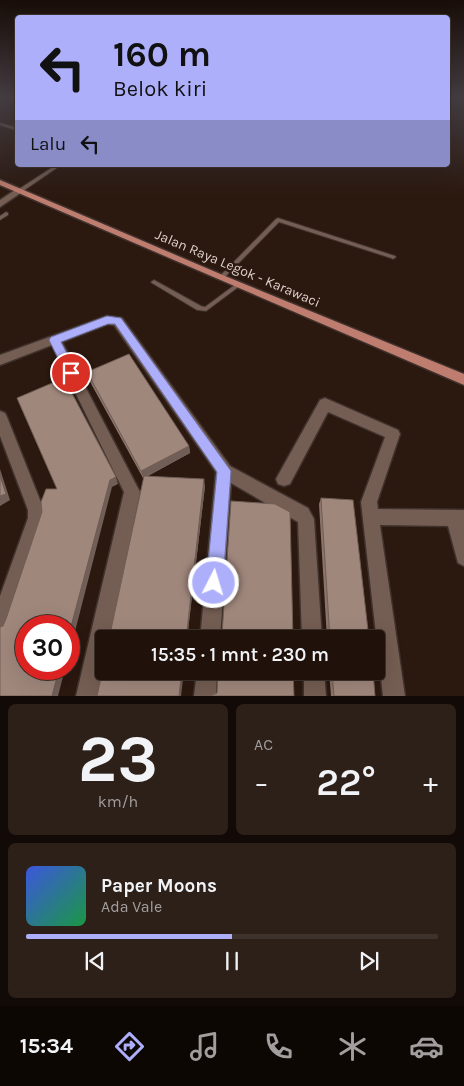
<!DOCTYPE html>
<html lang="id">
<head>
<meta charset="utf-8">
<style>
  body { margin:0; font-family:Karla,sans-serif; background:#2d2019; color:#f1f3f6; height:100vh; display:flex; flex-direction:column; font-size:19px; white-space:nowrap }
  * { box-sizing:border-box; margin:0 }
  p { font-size:16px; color:#a29e9d }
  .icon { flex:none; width:28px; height:28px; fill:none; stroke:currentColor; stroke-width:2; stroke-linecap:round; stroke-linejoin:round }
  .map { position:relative; height:696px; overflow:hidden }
  .panel { display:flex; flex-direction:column; gap:8px; padding:8px; background:#120a06; flex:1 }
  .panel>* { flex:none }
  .top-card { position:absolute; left:15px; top:15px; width:435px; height:152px; border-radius:5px; box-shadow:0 5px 20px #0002,0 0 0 1px #3d322c; background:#adaffb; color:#111; overflow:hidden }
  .speed { position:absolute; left:15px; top:615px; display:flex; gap:10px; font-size:25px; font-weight:700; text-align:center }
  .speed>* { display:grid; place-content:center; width:65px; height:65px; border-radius:50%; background:#20120b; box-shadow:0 5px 20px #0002,0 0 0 1px #3d322c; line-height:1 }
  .speed .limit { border:8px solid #d22; background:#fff; color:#111 }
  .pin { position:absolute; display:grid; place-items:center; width:42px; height:42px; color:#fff; margin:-21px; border:2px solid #fff; border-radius:50%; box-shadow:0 1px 5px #0007 }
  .me { position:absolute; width:55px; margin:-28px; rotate:5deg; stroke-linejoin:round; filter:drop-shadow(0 0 4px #0008) }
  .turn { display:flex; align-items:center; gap:18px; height:105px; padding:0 15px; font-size:22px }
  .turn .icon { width:65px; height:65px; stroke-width:2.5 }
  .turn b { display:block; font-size:35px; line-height:42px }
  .then { display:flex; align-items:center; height:48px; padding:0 15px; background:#0003; gap:10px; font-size:19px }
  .big { font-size:38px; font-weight:600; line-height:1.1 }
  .panel .tile { flex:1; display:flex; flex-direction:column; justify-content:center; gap:8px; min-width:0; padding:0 18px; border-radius:8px; background:#2d2019 }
  .panel .dial { align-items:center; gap:0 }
  .dial b { font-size:65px; line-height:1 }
  .song { display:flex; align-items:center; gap:15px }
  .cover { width:60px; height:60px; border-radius:8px; background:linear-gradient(135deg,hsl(230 70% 55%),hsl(140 70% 35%)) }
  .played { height:5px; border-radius:2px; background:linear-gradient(90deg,#adaffb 50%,#3d322c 50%) }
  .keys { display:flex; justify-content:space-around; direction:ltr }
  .heat { display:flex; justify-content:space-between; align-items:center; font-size:28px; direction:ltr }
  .panel .tiles { flex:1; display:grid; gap:8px; grid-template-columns:1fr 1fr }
  .tile:last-child { grid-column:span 2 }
  .trip { position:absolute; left:95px; top:630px; width:290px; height:50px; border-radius:5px; background:#20120b; box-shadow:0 5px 20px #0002,0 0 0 1px #3d322c; font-weight:600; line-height:50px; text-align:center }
  .menu { display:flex; height:80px; justify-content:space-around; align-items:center; background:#0d0704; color:#a29e9d }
  .menu .icon { width:35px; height:35px }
  .menu .current { color:#adaffb }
  .menu b { font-size:22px; color:#f1f3f6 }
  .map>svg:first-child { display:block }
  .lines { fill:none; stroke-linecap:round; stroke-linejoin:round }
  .lane-casing { stroke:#3f312c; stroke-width:2 }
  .street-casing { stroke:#3f312c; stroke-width:3 }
  .primary-casing { stroke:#3f312c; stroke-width:3 }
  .lane { fill:#745d52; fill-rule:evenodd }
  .street { fill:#745d52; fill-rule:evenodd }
  .primary { fill:#bf7d6f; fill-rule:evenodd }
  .wall { fill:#8a746b }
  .shaded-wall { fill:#705e57 }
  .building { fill:#a0877c; stroke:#705e57 }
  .route { fill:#adaffb; stroke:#7072a3 }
  .labels { text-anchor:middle; stroke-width:5; stroke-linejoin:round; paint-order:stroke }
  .street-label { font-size:14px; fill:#dccfc9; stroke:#2b180f }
</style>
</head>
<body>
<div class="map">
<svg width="464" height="696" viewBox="0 0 464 696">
  <rect width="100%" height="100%" fill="#2b180f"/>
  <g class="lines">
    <defs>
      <path id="lane" d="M0,123l18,5v3l-18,-6z
        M56,165h5l-38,26h-4v-2z
        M6,212l2,1v2l-8,5v-4z
        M278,218l117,38 1,1 -3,2 -2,-1 -112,-36 -56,57h-4l-1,-1 1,-1 57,-58z
        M154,280l47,26 4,1 31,-23h4l1,1 -35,26 -9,-1 -45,-27 -1,-1z"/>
      <path id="street" d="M18,188l7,2 -25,17v-7z
        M107,316l15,2 108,148 78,42 6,11 8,120h-20l-4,-117 -67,-39 -11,156h-20l16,-167 -102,-147 -6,-1 -46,18 78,150 -30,147h-6v28l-6,29h-22l48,-204 -72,-147 -52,20v-10z
        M325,398l73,32 2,4 -23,68 1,7 86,1v56l-6,-3 -10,-37 -68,-1 25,171h-22l-22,-194 24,-65 -57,-25 -38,72 -6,2 -6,-2 -2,-5 44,-79z
        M0,411l5,2 2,4 37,93v8l-34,105 -3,7 -7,3v-37l28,-78v-8l-28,-74z
        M197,671h20l-1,25h-22z
        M304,671h20l2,25h-22z"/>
      <path id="primary" d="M0,180l225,96 239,98v11l-464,-200z"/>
    </defs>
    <!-- lane casing -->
    <use href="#lane" class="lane-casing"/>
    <!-- street casing -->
    <use href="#street" class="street-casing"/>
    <!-- primary casing -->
    <use href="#primary" class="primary-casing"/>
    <!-- lane -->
    <use href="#lane" class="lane"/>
    <!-- street -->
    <use href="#street" class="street"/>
    <!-- primary -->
    <use href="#primary" class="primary"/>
  </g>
  <!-- wall -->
  <path class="wall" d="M87,372l102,74 1,7 -42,23 57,10 -18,153h-78l35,-161h-1l-54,-98z
    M321,498l48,141h-42l-8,-135z
    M329,671h44l2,25h-44z"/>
  <!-- shaded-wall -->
  <path class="shaded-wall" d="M189,446l1,7 -47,25 -2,-7z
    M0,469l10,31 -10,6z
    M116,477l2,7 -6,3 -43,168v-21l41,-154z
    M204,479l1,7 -18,153h-1z
    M59,669h6l-7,27h-6z
    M182,671h2l-3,25h-2z"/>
  <!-- building -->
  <path class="building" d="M129,354l60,92 -48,25 -54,-99z
    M64,378l52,99 -6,3 -41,154v-8h-43v43h33l-7,27h-52v-69l3,-1 3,-7 36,-107 -1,-10 5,-13h11l-40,-91z
    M0,476l6,18 -6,2z
    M144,476l60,3 -18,160h-77z
    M321,498l32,2 16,139h-39z
    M231,501l44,3 15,8 3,127h-76v-3l5,-1z
    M104,665v6h78l-3,25h-82z
    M218,671h75l1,25h-82v-1l5,-2z
    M332,671h41l2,25h-41z"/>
  <!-- sky -->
  <linearGradient id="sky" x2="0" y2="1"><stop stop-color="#180d08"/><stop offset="0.5" stop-color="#443d42"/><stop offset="1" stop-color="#443d42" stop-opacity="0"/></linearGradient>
  <rect width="464" height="196" fill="url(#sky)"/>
  <!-- route -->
  <path class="route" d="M107,316l14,2 110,153 -8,112 -3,6 -6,2 -5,-2 -3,-6 11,-111 -102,-148h-7l-47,18 16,31 -6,4 -4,-1 -18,-36 2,-3z"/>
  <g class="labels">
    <!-- street labels -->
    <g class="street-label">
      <text transform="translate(238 268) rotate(23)" y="5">Jalan Raya Legok - Karawaci</text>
    </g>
  </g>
</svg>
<div class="speed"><div class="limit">30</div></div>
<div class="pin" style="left:71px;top:373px;background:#d93025"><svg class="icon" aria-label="arrive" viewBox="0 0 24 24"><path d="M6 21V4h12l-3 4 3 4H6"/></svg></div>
<svg class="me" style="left:214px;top:583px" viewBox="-20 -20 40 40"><circle r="17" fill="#adaffb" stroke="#fff" stroke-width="3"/><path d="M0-11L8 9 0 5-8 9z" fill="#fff"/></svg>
<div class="trip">15:35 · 1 mnt · 230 m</div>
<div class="top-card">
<div class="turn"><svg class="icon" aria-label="left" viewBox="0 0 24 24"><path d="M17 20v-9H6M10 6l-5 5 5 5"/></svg><div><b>160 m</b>Belok kiri</div></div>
<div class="then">Lalu<svg class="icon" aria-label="left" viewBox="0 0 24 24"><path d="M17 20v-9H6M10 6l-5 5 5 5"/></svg></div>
</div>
</div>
<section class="panel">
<div class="tiles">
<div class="tile dial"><b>23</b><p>km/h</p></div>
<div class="tile"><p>AC</p>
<div class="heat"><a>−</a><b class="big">22°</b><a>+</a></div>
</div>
<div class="tile">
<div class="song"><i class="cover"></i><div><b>Paper Moons</b><p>Ada Vale</p></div></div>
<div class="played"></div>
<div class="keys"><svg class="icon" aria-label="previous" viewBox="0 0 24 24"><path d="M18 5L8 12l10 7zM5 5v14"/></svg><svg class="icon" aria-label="pause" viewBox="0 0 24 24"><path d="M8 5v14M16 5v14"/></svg><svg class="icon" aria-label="next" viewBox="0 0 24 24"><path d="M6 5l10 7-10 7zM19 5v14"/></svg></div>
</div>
</div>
</section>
<nav class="menu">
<b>15:34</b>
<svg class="icon current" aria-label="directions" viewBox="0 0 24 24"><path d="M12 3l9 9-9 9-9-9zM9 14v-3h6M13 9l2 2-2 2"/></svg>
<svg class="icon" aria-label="music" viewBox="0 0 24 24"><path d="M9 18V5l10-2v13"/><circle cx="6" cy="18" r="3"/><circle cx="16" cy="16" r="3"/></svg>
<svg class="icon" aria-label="phone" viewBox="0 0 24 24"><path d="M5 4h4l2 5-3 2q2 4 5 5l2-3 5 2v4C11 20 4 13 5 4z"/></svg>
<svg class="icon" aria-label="climate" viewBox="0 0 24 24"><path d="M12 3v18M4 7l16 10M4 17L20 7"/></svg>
<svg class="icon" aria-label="car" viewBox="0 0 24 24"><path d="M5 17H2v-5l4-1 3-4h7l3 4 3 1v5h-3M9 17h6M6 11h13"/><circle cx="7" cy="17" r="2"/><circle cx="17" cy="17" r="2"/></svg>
</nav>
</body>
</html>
